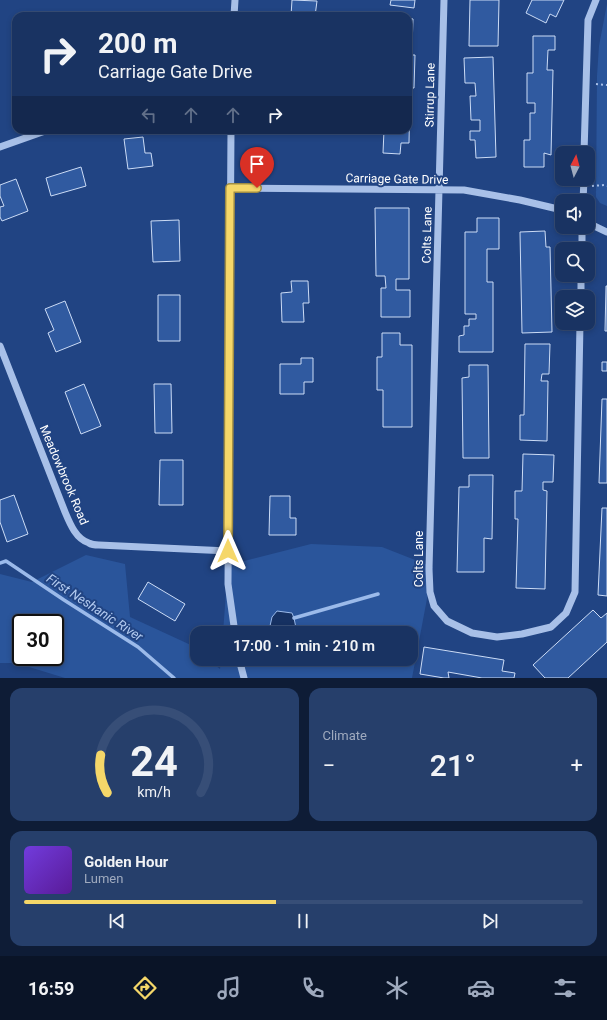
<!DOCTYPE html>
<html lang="en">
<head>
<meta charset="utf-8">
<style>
  body { margin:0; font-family:Roboto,sans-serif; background:#263f6b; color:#f1f3f6; height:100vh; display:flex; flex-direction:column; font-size:15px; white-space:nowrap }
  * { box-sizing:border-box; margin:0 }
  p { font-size:13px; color:#9faabe }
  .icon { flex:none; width:22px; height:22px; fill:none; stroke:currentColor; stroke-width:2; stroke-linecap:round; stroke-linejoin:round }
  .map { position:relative; height:678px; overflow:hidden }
  .panel { display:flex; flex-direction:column; gap:10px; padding:10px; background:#0e1c36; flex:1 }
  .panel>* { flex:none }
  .top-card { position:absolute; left:12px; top:12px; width:400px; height:122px; border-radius:12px; box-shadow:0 2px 6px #0003,0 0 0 1px #374e77; background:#193362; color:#f1f3f6; overflow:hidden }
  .needle { width:26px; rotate:6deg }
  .fabs { position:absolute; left:555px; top:146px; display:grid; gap:8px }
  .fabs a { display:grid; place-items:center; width:40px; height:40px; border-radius:8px; background:#193362; box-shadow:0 2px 6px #0003,0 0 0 1px #374e77; font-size:20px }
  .speed { position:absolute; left:12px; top:614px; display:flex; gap:8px; font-size:20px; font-weight:700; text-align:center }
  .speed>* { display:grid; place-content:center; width:52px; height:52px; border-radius:50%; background:#193362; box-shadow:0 2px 6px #0003,0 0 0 1px #374e77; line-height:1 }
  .speed .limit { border:2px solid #111; border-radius:6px; background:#fff; color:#111 }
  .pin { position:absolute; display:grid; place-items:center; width:34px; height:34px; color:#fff; margin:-41px -17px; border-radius:50% 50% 50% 0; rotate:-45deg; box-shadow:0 0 4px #0007 }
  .pin .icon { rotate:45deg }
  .me { position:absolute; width:44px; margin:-22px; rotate:0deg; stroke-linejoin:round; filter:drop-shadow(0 0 3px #0008) }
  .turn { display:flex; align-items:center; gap:14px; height:84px; padding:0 20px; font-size:18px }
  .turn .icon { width:52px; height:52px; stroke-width:2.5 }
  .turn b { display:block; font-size:28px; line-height:34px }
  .lanes { display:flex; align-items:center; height:38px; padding:0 20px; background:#0003; justify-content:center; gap:20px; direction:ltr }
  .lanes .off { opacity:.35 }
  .big { font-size:30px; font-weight:600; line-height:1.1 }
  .panel .tile { flex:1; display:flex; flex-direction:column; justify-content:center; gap:6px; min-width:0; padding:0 14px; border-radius:12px; background:#263f6b }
  .panel .dial { align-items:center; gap:0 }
  .dial svg { height:104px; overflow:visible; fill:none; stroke:#374e77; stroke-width:7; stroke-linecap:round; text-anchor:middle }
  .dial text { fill:#f1f3f6; stroke:none }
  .song { display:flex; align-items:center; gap:12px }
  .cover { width:48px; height:48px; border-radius:6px; background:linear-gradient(135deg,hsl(260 70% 55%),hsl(270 70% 35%)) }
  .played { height:4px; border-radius:2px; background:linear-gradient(90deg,#f5d769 45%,#374e77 45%) }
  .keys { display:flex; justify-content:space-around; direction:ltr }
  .heat { display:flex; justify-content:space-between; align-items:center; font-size:22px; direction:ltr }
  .panel .tiles { flex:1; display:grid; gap:10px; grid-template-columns:1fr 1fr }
  .tile:last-child { grid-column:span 2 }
  .trip { position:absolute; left:190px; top:626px; width:228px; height:40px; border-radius:12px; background:#193362; box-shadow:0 2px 6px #0003,0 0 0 1px #374e77; font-weight:600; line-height:40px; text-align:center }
  .tab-bar { display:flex; height:64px; justify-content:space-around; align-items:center; background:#0a1427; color:#9faabe }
  .tab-bar .icon { width:28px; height:28px }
  .tab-bar .on { color:#f5d769 }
  .tab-bar b { font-size:18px; color:#f1f3f6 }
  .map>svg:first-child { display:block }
  .green { fill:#2a559b; fill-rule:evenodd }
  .water { fill:#163162; stroke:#9bbaea }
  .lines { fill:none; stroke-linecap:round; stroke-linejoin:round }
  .stream { stroke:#9bbaea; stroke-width:3.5 }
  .building { fill:#305aa0; stroke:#ccdcf6 }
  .path { stroke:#a8c0e8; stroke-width:2; stroke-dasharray:2 3; stroke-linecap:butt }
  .minor { stroke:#a8c0e8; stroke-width:7 }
  .route-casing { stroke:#9f8c44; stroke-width:10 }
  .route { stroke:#f5d769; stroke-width:7 }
  .labels { text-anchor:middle; stroke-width:4; stroke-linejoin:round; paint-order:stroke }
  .street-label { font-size:12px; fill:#fff; stroke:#214483 }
  .water-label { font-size:13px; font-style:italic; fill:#b3cbf0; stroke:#214483 }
</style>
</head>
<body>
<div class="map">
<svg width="607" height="678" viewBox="0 0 607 678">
  <rect width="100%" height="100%" fill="#214483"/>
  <!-- green -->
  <path class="green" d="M607,4v202l-7,-3 -4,-6 1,-121 2,-30z
    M311,544l71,3 51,20 -21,111h-347l-49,-15h-16v-89l32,8 54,-27 39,9 5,53 63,29 4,4v9h11l12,10 1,-10h190v-26h-188l5,-68zM21,623h34v34h-34z"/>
  <!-- water -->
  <path class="water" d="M277,611l15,2 2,5 2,10c-13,7 -14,6 -26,-2l2,-9z"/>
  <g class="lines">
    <!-- stream -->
    <path class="stream" d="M0,563l6,-2 58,39 74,47 36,31
      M294,618l84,-24"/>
  </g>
  <!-- building -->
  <path class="building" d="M292,0l25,1 -2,15h-24z
    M391,0h24l-1,8 -24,-3z
    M470,0h29l-1,46h-29z
    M532,0h32l-8,17 -6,-3 -4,9 -20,-10z
    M408,18l5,1 -1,28h-4z
    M533,36h22v14h-7l-1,20h6l-2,85 -7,-2v14h-20v-27h6v-27h5v-10h-8v-30h6z
    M408,55h7l-1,33h-6z
    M493,57l3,100 -20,1 -1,-18h-5v-9h10v-11h-9l-1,-24h6l-1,-13h-10l-1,-25z
    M408,92h2l-1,51h-8l-1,11 -17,-1 1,-23h24z
    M143,137l2,16h6l2,13 -25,3 -4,-30z
    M81,167l5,19 -35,10 -5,-18z
    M16,179l12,32 -26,10 -2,-4v-10l4,-1 -4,-10v-11z
    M375,208h34v71h-13v11h14v27h-29v-29h5l-1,-12h-9z
    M477,218h22v31h-12v33h6v70h-34v-16l5,-1v-9h5v-7h7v-5h-11v-82h12z
    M179,220l1,41 -27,1 -2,-41z
    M545,231l1,16h4l2,85 -30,1 -2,-101z
    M291,281h17l1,22h-6l1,19h-22l-1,-29 11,-1z
    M606,286h1v45h-2z
    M158,295h22v46h-22z
    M65,301l16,41 -25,10 -8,-19 6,-3 -9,-21z
    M382,333h18v12h12v82h-29v-37h-6v-33h5z
    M525,344h25l-1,30h-7l-1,7h7l-1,60 -27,-1v-25h4z
    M301,358h12v24h-9v12h-24v-30h21z
    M602,362h5v9h-5z
    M469,365h19l1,93h-26l-1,-80 7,-1z
    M84,384l17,42 -20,8 -16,-42z
    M154,384h17l1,49h-17z
    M602,399h5v84h-8z
    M523,454l31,1 -1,27h-10v8l4,1 -2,98 -29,-1 2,-69h-3v-28h7z
    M160,460h23v45h-24z
    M469,475h24l-1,64 -8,-1v34h-27l2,-85h10z
    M14,495l14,39 -21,8 -7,-20v-22z
    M270,496h20v22h6v17h-27z
    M602,508h5v88l-9,-1z
    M148,582l37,22 -10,17 -37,-22z
    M593,610l8,8 6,-5v29l-39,36h-23l-12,-13z
    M424,647l80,13 -2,11 13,2 -1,5h-32l-34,-6 1,6h-5l-24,-4z"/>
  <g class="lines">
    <!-- path -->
    <path class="path" d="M596,84l11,1
      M592,186l12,-1 3,1"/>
    <!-- minor -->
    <path class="minor" d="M444,0l-15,569 1,23 4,14 13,15 25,12 25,4 25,-3 29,-7 15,-14 9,-21 5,-269
      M234,16l1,-16
      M231,130l-3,454 7,49
      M0,147l48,-17
      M584,153l4,-133 8,-20
      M230,188l234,2 56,10 42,10
      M583,201l1,-22
      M588,223l19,9
      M582,249v-22
      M581,297v-22
      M0,346l65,166c5,12 11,27 24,31 3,2 7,2 10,2l129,6
      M239,659l5,19"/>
  </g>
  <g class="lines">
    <defs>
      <path id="route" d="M228,551l2,-363h27"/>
    </defs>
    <!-- route casing -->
    <use href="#route" class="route-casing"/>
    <!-- route -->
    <use href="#route" class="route"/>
  </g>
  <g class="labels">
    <!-- street labels -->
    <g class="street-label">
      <text transform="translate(430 95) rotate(-89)" y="4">Stirrup Lane</text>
      <text transform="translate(397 179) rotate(1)" y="4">Carriage Gate Drive</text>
      <text transform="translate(427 235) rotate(-89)" y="4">Colts Lane</text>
      <text transform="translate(64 475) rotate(67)" y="4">Meadowbrook Road</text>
      <text transform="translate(419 559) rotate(-90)" y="4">Colts Lane</text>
    </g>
    <!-- water labels -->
    <g class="water-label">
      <text transform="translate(95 607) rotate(33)" y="5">First Neshanic River</text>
    </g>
  </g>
</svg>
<div class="fabs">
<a><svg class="needle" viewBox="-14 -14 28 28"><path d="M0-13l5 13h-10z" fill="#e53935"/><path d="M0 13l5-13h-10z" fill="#9faabe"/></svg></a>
<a><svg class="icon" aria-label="sound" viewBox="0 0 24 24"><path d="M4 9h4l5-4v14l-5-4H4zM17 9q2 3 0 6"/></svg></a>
<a><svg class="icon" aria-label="search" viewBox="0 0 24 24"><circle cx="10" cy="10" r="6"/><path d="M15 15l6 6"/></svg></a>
<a><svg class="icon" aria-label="layers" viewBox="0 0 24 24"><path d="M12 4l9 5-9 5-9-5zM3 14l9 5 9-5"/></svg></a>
</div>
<div class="speed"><div class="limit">30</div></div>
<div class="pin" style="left:257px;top:188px;background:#d93025"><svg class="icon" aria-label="arrive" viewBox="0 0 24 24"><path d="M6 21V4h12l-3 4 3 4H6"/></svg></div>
<svg class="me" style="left:228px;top:551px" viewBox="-20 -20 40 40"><path d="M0-17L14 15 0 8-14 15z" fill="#f5d769" stroke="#fff" stroke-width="4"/></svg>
<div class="trip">17:00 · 1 min · 210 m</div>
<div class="top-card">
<div class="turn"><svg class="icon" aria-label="right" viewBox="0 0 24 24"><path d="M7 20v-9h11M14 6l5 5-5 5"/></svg><div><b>200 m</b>Carriage Gate Drive</div></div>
<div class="lanes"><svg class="icon off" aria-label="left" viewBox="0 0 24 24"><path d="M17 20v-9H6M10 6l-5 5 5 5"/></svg><svg class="icon off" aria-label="ahead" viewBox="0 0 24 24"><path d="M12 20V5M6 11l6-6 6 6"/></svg><svg class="icon off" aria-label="ahead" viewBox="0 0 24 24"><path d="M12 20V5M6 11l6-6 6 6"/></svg><svg class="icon" aria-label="right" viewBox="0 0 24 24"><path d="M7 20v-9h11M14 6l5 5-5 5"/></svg></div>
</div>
</div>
<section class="panel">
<div class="tiles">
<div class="tile dial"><svg viewBox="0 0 100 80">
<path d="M14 69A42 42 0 1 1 86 69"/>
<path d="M14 69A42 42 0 0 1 9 40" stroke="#f5d769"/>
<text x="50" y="56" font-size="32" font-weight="700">24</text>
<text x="50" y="72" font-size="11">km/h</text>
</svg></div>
<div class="tile"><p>Climate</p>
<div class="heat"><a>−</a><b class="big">21°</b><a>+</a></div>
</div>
<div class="tile">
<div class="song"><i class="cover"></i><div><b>Golden Hour</b><p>Lumen</p></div></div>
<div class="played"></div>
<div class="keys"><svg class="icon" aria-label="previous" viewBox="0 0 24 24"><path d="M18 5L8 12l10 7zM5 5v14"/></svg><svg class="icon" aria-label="pause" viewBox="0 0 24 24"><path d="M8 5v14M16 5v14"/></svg><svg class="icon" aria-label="next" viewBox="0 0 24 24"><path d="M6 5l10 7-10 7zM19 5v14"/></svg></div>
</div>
</div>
</section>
<nav class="tab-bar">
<b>16:59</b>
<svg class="icon on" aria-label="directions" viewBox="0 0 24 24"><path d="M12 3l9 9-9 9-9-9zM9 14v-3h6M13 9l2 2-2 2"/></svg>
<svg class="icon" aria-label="music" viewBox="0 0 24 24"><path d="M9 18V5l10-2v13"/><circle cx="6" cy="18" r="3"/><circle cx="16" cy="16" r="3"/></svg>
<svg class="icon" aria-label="phone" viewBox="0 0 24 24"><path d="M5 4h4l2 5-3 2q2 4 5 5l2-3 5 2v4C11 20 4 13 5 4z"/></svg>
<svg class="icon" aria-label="climate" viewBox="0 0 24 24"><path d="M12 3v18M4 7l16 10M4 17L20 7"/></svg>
<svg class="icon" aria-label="car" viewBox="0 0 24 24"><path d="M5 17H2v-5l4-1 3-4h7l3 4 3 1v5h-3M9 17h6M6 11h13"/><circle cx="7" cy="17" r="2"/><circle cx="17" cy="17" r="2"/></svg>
<svg class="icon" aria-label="filters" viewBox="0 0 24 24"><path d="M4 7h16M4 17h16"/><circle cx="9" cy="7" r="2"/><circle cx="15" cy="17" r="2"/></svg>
</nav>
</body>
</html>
